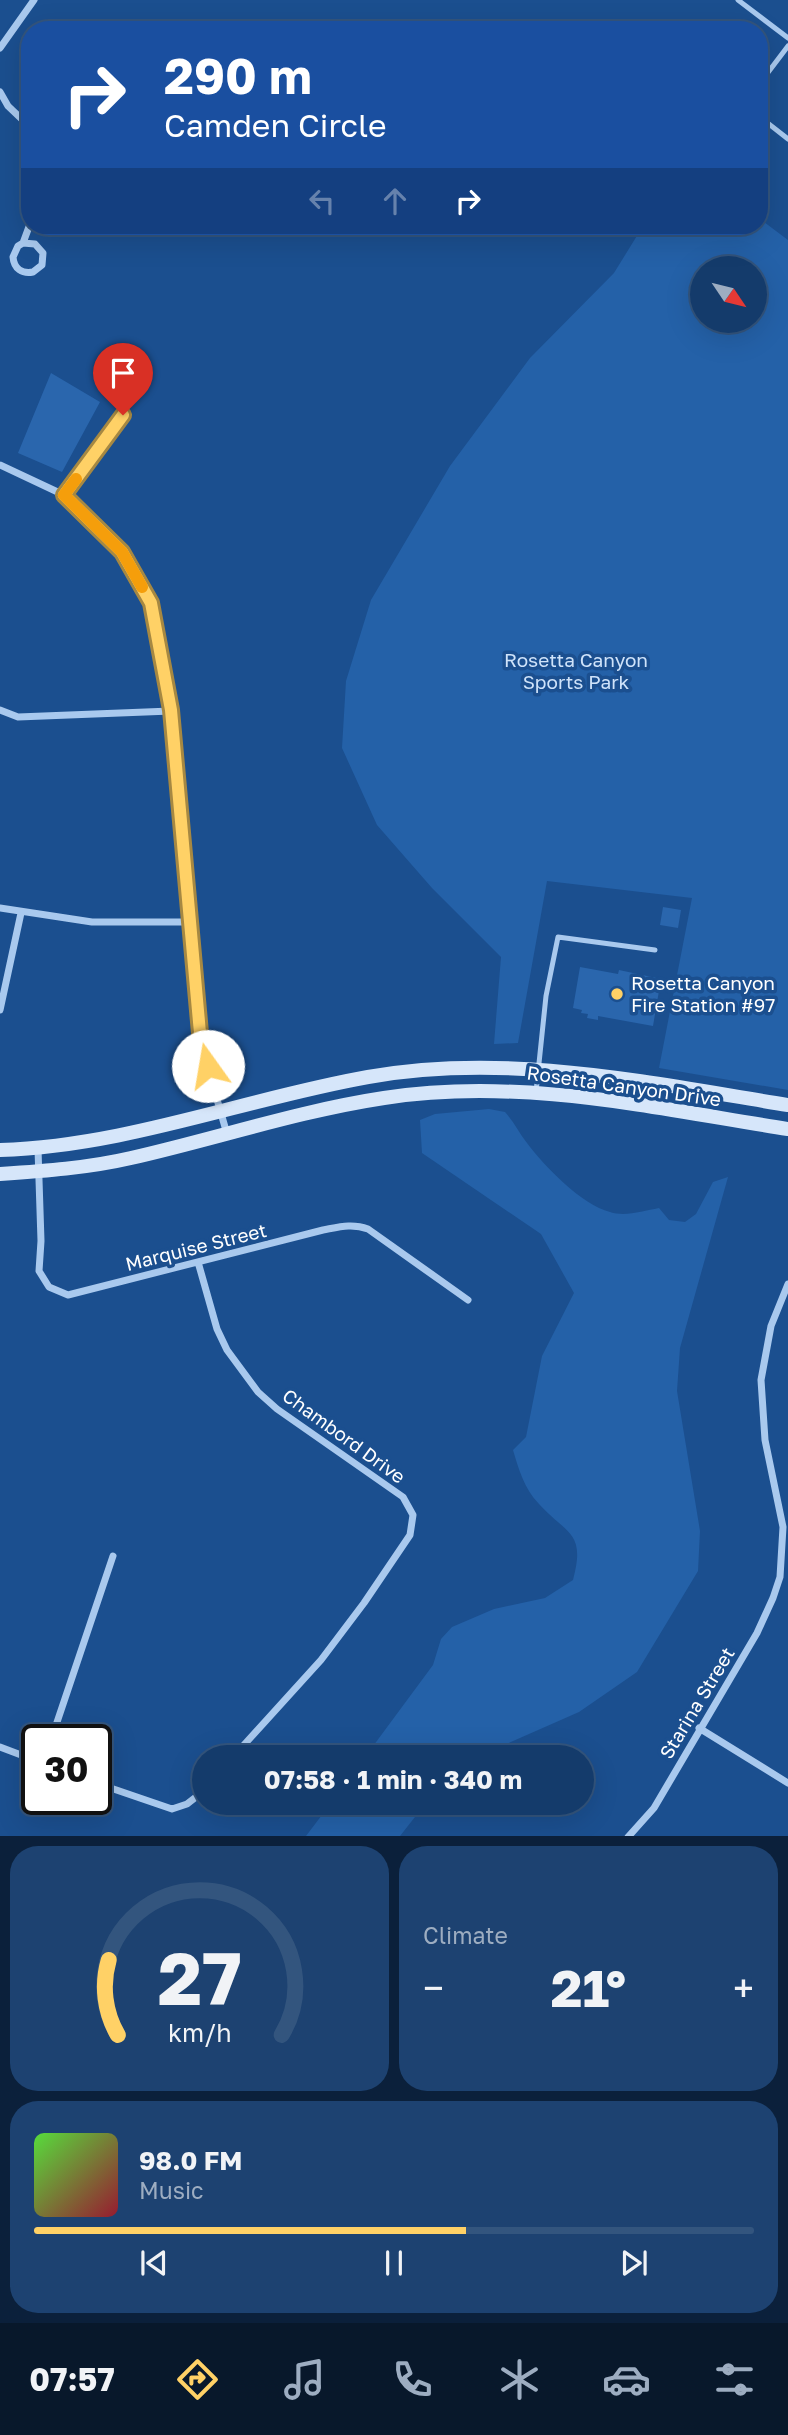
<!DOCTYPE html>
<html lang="en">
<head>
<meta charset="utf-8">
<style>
  body { margin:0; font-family:"Golos Text",sans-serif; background:#1d4271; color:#f1f3f6; height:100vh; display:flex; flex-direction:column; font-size:26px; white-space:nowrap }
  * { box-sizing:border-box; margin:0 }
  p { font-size:23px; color:#9dadc1 }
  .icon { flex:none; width:38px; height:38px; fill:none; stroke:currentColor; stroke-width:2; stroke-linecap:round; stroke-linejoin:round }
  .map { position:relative; height:1836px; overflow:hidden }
  .sheet { display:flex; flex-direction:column; gap:10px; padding:10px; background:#0b203b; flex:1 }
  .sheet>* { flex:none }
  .banner { position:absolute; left:21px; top:21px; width:747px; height:214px; border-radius:28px; box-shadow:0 7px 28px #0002,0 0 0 2px #33557e; background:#1a4fa0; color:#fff; overflow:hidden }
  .needle { width:46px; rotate:125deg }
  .buttons { position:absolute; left:690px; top:256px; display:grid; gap:14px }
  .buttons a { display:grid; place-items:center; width:77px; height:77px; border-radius:50%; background:#143b6b; box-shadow:0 7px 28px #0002,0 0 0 2px #33557e; font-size:35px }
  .speed { position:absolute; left:21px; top:1724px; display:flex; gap:14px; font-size:35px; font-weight:700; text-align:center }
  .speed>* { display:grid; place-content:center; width:91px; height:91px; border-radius:50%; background:#143b6b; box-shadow:0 7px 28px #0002,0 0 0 2px #33557e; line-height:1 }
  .speed .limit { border:4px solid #111; border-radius:10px; background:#fff; color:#111 }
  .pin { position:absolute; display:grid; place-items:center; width:60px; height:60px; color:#fff; margin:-72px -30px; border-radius:50% 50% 50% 0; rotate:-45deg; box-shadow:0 0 7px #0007 }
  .pin .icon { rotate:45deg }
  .me { position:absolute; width:77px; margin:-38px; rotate:347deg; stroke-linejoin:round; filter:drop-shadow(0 0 5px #0008) }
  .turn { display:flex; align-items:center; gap:24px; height:147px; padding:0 28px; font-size:32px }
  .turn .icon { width:91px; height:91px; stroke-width:2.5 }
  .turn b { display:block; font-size:49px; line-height:60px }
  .lanes { display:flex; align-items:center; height:66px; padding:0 28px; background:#0003; justify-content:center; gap:35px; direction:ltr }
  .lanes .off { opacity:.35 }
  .big { font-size:52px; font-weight:700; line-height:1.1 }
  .sheet .card { flex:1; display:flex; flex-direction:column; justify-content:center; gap:10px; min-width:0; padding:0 24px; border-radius:28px; background:#1d4271 }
  .sheet .dial { align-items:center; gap:0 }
  .dial svg { height:182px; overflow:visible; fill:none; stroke:#33557e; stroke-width:7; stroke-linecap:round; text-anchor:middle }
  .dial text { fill:#f1f3f6; stroke:none }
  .song { display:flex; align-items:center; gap:21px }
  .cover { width:84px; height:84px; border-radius:10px; background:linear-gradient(135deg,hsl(110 70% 55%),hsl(350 70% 35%)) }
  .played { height:7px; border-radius:4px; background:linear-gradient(90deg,#ffd166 60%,#33557e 60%) }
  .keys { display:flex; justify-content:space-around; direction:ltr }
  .heat { display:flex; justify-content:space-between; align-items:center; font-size:38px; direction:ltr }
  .sheet .tiles { flex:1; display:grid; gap:10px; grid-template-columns:1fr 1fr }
  .card:last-child { grid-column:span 2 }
  .trip { position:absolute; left:192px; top:1745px; width:402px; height:70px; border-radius:35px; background:#143b6b; box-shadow:0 7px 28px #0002,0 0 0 2px #33557e; font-weight:700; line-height:70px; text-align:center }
  .tab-bar { display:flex; height:112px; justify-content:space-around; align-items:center; background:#08182b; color:#9dadc1 }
  .tab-bar .icon { width:49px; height:49px }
  .tab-bar .selected { color:#ffd166 }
  .tab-bar b { font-size:32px; color:#f1f3f6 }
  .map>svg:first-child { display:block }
  .green { fill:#2461a8; fill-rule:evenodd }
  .building { fill:#2a66ad }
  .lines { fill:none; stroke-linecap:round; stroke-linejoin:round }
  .lane { stroke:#a9c9ee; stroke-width:5 }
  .street { stroke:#a9c9ee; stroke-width:7 }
  .secondary { stroke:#d6e6fa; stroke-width:14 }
  .route-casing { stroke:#a68842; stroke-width:18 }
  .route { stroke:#ffd166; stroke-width:12 }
  .slow { stroke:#f59e0b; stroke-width:12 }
  .poi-dot { fill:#ffd166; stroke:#1b4f8f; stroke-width:2.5 }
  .labels { text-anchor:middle; stroke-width:7; stroke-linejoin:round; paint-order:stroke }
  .park-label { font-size:19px; fill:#cfe3fa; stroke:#1b4f8f }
  .poi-label { font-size:19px; fill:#fff; stroke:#1b4f8f; text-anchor:start }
  .street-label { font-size:19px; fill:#fff; stroke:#1b4f8f }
</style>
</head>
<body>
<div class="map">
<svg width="788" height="1837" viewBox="0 0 788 1837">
  <rect width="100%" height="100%" fill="#1b4f8f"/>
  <!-- green -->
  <path class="green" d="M760,219l28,21v850l-129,-22 33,-170 -145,-17 -29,162 -24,1 7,-87 -69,-69 -55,-63 -35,-77 4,-67 25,-81 79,-134 80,-108 84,-85 29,-47h117zM702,268h52v52h-52z
    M489,1109l16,3c9,10 14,21 22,31 17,23 55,62 83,69 15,5 33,-1 49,-4l10,12 16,2 11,-8 17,-32 15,-5 -48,171 -3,43 23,140 -2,40 -61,101 -58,40 -102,45h-112l68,-92 8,-26 11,-12 42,-18 51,-11 28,-18c13,-49 -6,-45 -34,-76 -15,-16 -20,-34 -26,-54l13,-13 16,-81 32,-63 -33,-59 -119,-81 -2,-33 15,-6z
    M331,1803v-1l95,1 -26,33h-94z"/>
  <!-- building -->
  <path class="building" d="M51,373l49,29 -38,70 -44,-19z
    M663,907l18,3 -3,18 -18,-3z
    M580,967l38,7 1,-4 42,9 -8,47 -55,-10v4l-11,-2 1,-4 -7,-1 1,-3 -9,-2z"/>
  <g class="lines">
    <!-- lane -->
    <path class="lane" d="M738,0l50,38
      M644,28l2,2
      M760,83l28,-37
      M760,117l28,22
      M536,1092l10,-96 12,-59 97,13"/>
    <!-- street -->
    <path class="street" d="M0,48l34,-48
      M0,92l8,14 22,21
      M23,243l12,1 8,9 -1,12 -9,7c-11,2 -19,-3 -20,-15l5,-11 5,-3 7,-19
      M0,465l64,30 58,57 29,51 20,108 30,333 26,90
      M64,495l59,-80
      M0,710l18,7 153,-6
      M0,908l92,14h98
      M0,1010l21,-97
      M38,1149l3,92 -2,30 10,16 19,8 255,-65c16,-3 29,-7 45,-1l100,71
      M198,1262l19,67 10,21 31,42 19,17 126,88 10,18 -3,20 -46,68 -43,57 -88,97
      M699,1728l89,55
      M51,1740l62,-184
      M0,1747l37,14
      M96,1783l76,26 15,-5 18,-14
      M628,1837l26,-29 103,-175 16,-35 7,-21 3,-50 -18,-87 -4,-60 10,-54 17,-42"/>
    <!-- secondary -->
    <path class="secondary" d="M0,1150c127,-4 244,-51 368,-73 141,-25 281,6 420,28
      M0,1174c44,-3 88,-6 131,-16 84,-19 167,-47 253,-60 136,-21 269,10 404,31"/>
  </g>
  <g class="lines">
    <defs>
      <path id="route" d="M123,415l-59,80 58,57 29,51 20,107 30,334 7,22"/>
    </defs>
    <!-- route casing -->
    <use href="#route" class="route-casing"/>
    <!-- route -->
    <use href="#route" class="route"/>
    <!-- slow -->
    <path class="slow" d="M76,479l-12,16 58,57 20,35"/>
  </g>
  <!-- markers -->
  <circle class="poi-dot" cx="617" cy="994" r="7"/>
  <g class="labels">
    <!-- park labels -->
    <g class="park-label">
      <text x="576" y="667">Rosetta Canyon<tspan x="576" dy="22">Sports Park</tspan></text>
    </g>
    <!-- poi labels -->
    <g class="poi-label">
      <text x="631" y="990">Rosetta Canyon<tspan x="631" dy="22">Fire Station #97</tspan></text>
    </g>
    <!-- street labels -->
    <g class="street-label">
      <text transform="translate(624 1086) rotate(8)" y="7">Rosetta Canyon Drive</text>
      <text transform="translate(196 1247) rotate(-14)" y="7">Marquise Street</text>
      <text transform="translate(344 1436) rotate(36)" y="7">Chambord Drive</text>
      <text transform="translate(697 1703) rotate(-59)" y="7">Starina Street</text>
    </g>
  </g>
</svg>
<div class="buttons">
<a><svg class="needle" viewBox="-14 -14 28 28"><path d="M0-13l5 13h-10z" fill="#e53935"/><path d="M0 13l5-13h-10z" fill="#9dadc1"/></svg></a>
</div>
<div class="speed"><div class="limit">30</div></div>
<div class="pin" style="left:123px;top:415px;background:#d93025"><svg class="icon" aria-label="arrive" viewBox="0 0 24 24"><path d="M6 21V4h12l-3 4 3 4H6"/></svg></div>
<svg class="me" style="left:208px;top:1066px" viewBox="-20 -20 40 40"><circle r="19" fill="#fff"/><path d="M0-13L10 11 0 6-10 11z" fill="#ffd166"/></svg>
<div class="trip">07:58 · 1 min · 340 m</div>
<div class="banner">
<div class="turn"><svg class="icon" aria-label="right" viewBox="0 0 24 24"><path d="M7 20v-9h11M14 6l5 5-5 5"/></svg><div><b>290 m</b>Camden Circle</div></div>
<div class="lanes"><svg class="icon off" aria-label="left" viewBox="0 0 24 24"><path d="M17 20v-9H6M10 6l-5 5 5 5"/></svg><svg class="icon off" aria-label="ahead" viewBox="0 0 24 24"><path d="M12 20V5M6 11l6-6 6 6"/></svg><svg class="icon" aria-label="right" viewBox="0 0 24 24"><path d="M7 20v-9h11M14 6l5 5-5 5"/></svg></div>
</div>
</div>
<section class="sheet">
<div class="tiles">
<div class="card dial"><svg viewBox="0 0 100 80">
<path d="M14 69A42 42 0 1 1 86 69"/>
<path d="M14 69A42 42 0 0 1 10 36" stroke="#ffd166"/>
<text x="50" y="56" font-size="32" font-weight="700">27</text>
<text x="50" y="72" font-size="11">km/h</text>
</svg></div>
<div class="card"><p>Climate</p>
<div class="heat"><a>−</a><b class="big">21°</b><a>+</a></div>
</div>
<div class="card">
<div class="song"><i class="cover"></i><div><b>98.0 FM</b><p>Music</p></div></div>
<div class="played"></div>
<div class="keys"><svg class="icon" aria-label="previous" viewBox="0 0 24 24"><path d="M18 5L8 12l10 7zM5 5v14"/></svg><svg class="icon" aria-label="pause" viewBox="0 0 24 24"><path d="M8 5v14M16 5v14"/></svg><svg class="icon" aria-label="next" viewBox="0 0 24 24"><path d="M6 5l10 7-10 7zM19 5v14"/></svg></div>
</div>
</div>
</section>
<nav class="tab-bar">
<b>07:57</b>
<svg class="icon selected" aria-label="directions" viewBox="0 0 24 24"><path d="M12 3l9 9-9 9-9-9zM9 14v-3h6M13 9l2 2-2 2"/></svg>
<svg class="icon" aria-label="music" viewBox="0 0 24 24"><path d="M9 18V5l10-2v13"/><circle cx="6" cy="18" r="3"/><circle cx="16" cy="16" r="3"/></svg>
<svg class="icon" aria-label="phone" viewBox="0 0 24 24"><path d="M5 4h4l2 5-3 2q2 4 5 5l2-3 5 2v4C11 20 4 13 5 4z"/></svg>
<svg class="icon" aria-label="climate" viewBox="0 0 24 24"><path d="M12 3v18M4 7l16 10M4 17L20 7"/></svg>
<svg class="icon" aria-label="car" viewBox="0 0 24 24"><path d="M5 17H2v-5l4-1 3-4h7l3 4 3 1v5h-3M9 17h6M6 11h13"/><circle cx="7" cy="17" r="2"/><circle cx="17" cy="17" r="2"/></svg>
<svg class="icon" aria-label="filters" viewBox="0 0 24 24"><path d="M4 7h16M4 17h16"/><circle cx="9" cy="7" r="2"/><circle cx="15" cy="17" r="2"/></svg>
</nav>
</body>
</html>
